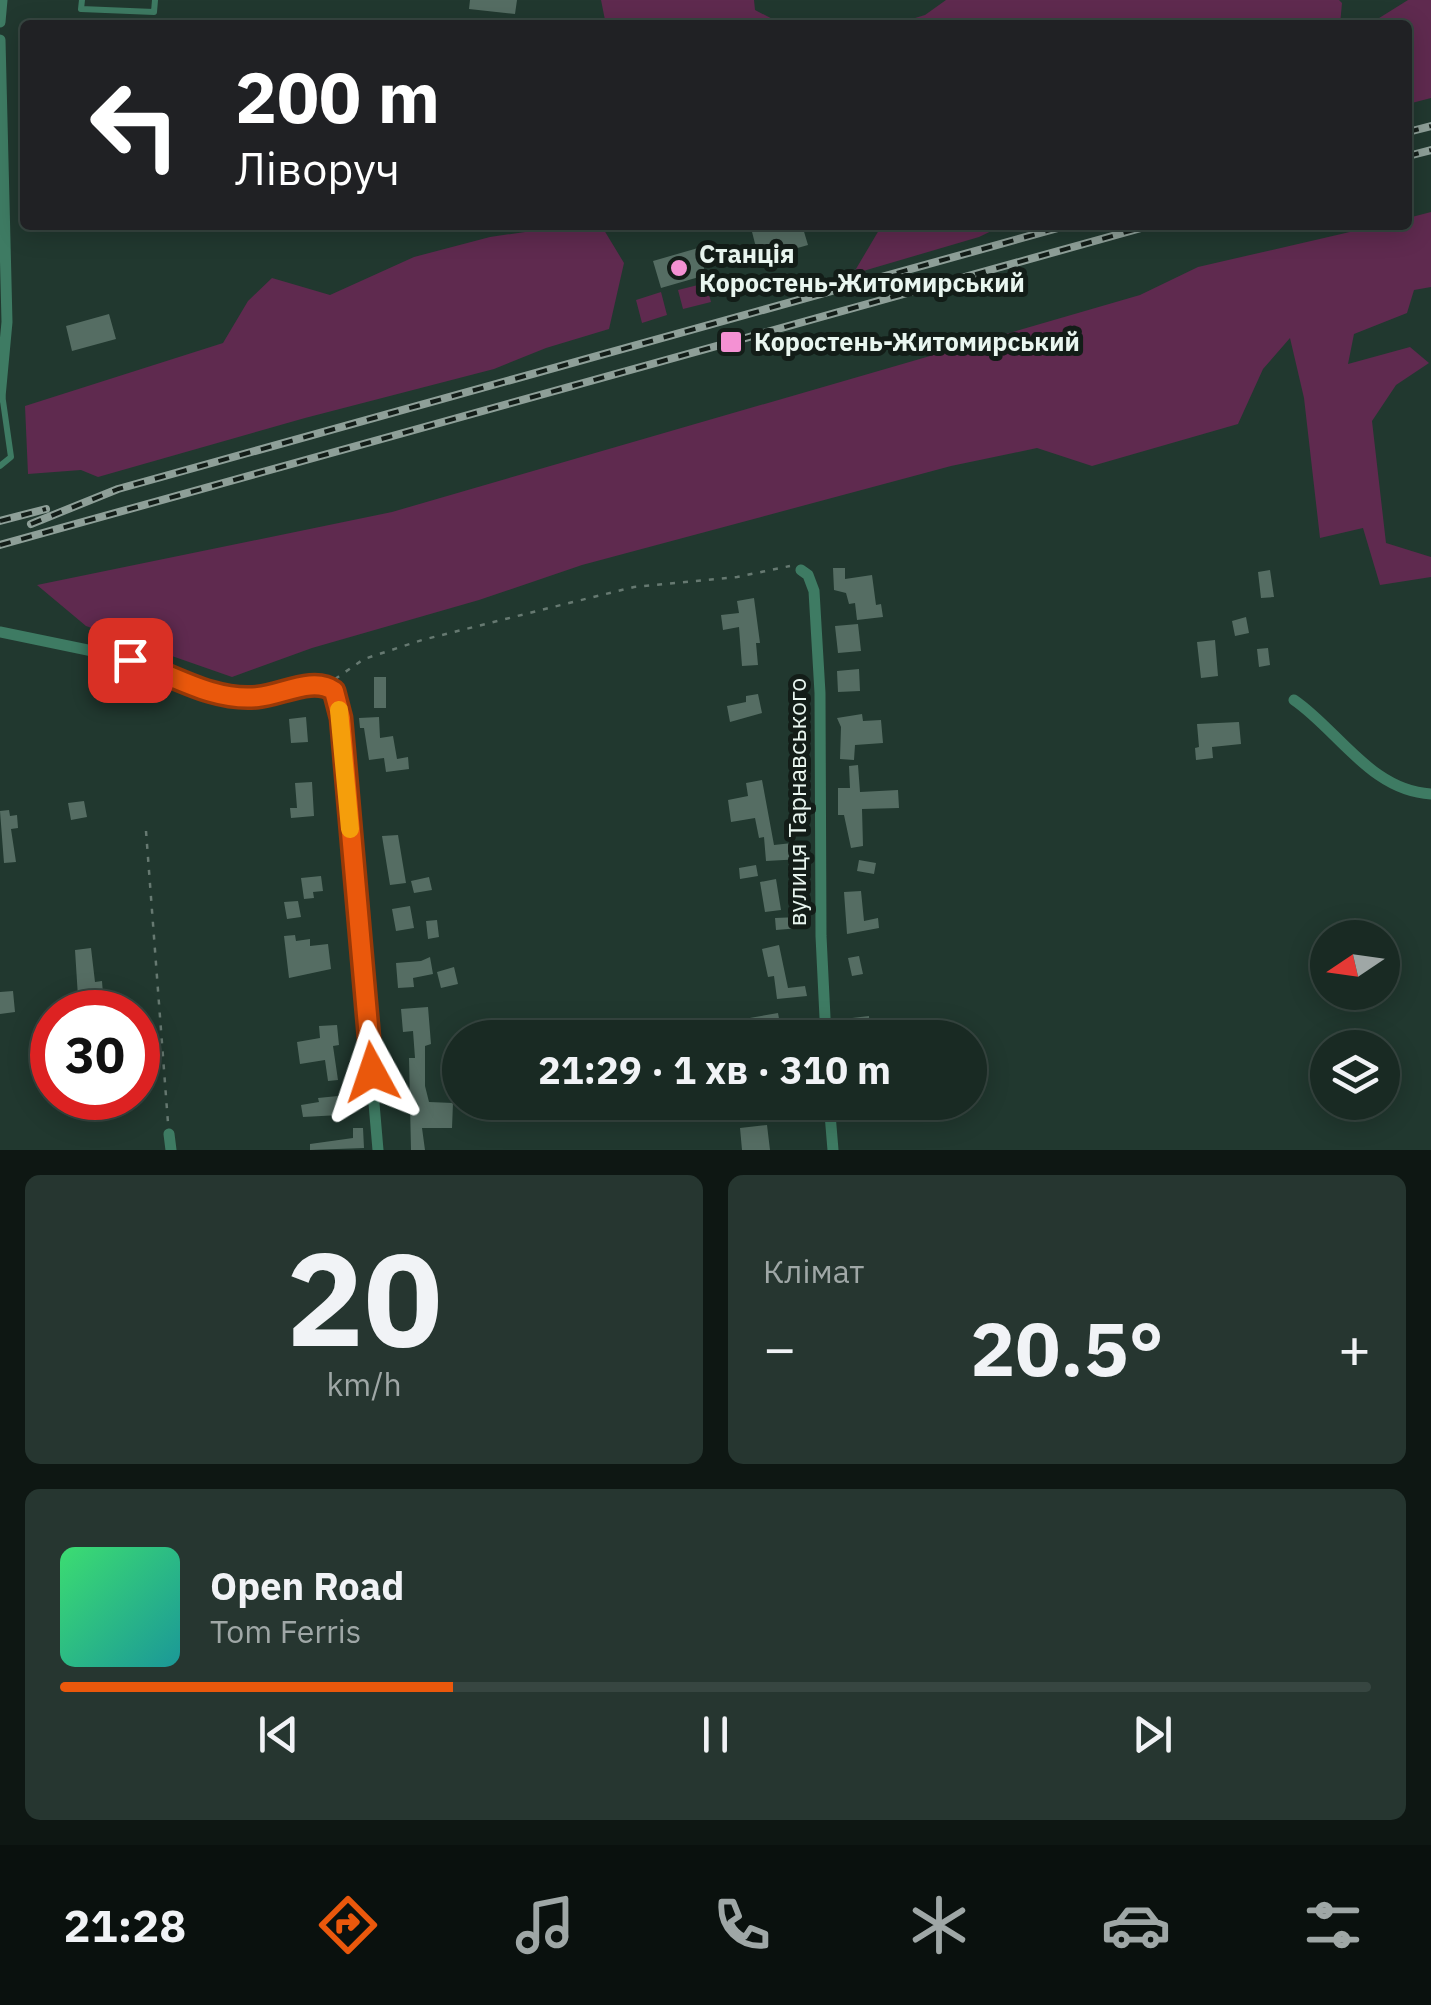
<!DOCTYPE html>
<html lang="uk">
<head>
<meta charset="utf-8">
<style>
  body { margin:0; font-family:"IBM Plex Sans",sans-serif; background:#263630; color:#f1f3f6; height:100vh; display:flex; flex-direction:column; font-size:38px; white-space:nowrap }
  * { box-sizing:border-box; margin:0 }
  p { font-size:32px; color:#9fa7a6 }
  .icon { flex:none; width:55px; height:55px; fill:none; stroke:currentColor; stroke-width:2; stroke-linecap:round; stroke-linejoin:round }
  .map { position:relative; height:1150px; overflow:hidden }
  .details { display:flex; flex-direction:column; gap:25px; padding:25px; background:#0e1713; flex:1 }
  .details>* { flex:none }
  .hud { position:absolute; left:20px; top:20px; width:1392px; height:210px; border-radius:10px; box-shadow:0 5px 25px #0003,0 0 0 2px #374641; background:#202124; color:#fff; overflow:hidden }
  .needle { width:65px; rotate:257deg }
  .buttons { position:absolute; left:1310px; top:920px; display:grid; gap:20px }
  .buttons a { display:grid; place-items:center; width:90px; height:90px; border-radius:50%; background:#192a23; box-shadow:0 5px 25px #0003,0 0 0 2px #374641; font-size:50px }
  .speed { position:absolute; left:30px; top:990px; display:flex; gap:20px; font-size:50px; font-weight:700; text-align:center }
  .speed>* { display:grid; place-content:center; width:130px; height:130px; border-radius:50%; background:#192a23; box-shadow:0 5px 25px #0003,0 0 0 2px #374641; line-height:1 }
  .speed .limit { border:15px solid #d22; background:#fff; color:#111 }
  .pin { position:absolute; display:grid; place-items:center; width:85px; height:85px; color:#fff; margin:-42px; border-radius:20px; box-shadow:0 5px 15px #0006 }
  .me { position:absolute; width:110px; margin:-55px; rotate:355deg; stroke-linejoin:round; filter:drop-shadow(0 0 8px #0008) }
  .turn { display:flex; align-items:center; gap:35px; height:210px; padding:0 50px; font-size:45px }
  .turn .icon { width:130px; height:130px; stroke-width:2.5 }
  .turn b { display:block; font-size:70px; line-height:85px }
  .big { font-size:75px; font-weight:700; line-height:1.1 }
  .details .widget { flex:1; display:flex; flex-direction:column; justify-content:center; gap:15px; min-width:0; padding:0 35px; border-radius:15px; background:#263630 }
  .details .dial { align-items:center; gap:0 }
  .dial b { font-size:130px; line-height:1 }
  .song { display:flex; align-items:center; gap:30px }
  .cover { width:120px; height:120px; border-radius:15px; background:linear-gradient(135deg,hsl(140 70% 55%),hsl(180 70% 35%)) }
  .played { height:10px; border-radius:5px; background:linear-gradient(90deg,#ea580c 30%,#374641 30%) }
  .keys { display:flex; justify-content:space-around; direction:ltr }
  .heat { display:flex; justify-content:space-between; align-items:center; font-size:55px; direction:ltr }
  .details .tiles { flex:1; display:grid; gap:25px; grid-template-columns:1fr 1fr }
  .widget:last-child { grid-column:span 2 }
  .trip { position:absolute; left:442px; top:1020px; width:545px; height:100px; border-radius:50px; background:#192a23; box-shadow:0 5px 25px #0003,0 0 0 2px #374641; font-weight:700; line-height:100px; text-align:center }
  .tabs { display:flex; height:160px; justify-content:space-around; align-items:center; background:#0a110e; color:#9fa7a6 }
  .tabs .icon { width:70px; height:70px }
  .tabs .current { color:#ea580c }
  .tabs b { font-size:45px; color:#f1f3f6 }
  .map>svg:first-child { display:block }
  .green { fill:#5f2a4f }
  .building { fill:#556d63 }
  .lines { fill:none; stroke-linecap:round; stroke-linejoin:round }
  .path { stroke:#667971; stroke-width:2.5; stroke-dasharray:5 8; stroke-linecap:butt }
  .service { stroke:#3e7b63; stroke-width:6 }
  .minor { stroke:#3e7b63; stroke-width:11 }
  .rail-casing { stroke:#8e9f98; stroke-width:8 }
  .rail { stroke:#131d18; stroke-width:4; stroke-dasharray:11; stroke-linecap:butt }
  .route-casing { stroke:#983908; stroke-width:25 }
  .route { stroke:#ea580c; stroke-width:18 }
  .slow { stroke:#f59e0b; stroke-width:18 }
  .poi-dot { fill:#f491d3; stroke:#131d18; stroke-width:4 }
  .labels { text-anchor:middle; stroke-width:10; stroke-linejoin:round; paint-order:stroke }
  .poi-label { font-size:25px; font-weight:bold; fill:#e9f6f0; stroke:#131d18; text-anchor:start }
  .street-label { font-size:25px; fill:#e9f6f0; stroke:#131d18 }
</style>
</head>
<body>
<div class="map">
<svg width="1431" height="1150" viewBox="0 0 1431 1150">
  <rect width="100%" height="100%" fill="#21382f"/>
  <!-- green -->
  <path class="green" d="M601,0h153l1,10 29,15h-178z
    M946,0h393l3,3 -2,22h-448l33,-10z
    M1408,0h23v98l-23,6v-79h-40z
    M1431,212v75l-17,3 -7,23 -53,21 -6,30 62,-17 19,16 -33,22 -24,36 14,122 45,14v20l-51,8 -17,-57 -43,10 -16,-140 -14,-60 -27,31 -25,55 -146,42 -55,-18 -86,18 -369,99 -103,35 -167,48 -80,29 -146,-51 -49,-41 355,-73 748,-217 58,-28 182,-42h28v-7z
    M573,225h28l23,38 -15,66 -63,19 -52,21 -189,49 -207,59 -17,-7 -53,4 -3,-68 198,-63 25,-42 24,-23 58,17 84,-38 76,-20z
    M882,225h122l-25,12 -126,37z
    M706,283l5,19 -28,7 -5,-19z
    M661,292l6,23 -25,8 -6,-23z"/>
  <!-- building -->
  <path class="building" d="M470,0h47l-2,14 -46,-5z
    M763,225h39l6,20 -49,14 -8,-31z
    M698,248l8,27 -45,13 -8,-27z
    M109,314l7,25 -44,12 -6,-25z
    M833,568h12v11l27,-4 4,30 5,-1 2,13 -26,3 -2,-17 -6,1 -3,-11 -12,-3z
    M1270,570l4,27 -13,1 -3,-26z
    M754,598l6,45h-4l2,22 -16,1 -3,-39 -16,3 -2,-15 18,-2 -2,-12z
    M1246,617l3,16 -14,3 -3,-15z
    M858,624l3,27 -23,2 -3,-27z
    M1215,640l3,36 -17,2 -4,-36z
    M1268,648l2,17 -11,2 -2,-18z
    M859,669l1,22 -22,1 -1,-21z
    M374,677h12v31h-12z
    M758,694l4,19 -32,9 -3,-16 19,-4v-6z
    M862,714l1,7 18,-1 2,23 -28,2 -1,15 -14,-1 1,-32 -4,-9z
    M306,717l2,25 -17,1 -2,-24z
    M379,717l1,21 13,-2 4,23 11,-2 1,12 -23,3 -2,-14 -15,2 -5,-32h-4l-1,-10z
    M1239,722l2,22 -29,3 1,11 -17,2 -1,-12 4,-1 -2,-23z
    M858,765l2,27 38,-2 1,18 -37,1 1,37 -12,2 -7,-33h-6v-27h12l-1,-22z
    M762,780l12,65 27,-3 1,17 -36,2 -2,-24 -5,1 -4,-20 -24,4 -3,-22 20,-4 -2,-13z
    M312,782l2,34 -23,2 -1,-10h7l-2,-25z
    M84,801l3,16 -16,3 -3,-17z
    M9,810l1,6 7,-1 1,13 -7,1 5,33 -12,1 -4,-52z
    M398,835l8,48 -16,2 -8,-49z
    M859,860l17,3 -2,11 -17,-3z
    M756,865l2,11 -18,3 -1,-11z
    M321,876l2,15 -10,1 1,6 -10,1 -3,-21z
    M429,877l3,13 -18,3 -3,-12z
    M776,879l5,31 -16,2 -5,-30z
    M861,891l3,30 14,-3 1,10 -32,6 -3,-42z
    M298,901l3,16 -14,2 -3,-17z
    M410,906l4,22 -18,3 -4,-22z
    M799,917l1,11 -24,2 -1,-12z
    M437,920l2,17 -11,2 -2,-18z
    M295,935l1,6 14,-2v7l18,-2 3,25 -42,9 -5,-42z
    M779,945l9,43 17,-2 2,10 -30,3 -3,-23 -6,1 -6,-28z
    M91,948l4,34 7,-1 1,13 -25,3 -3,-47z
    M859,956l4,18 -11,2 -4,-18z
    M430,957l3,17 -20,4 1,9 -16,1 -2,-25 25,-2z
    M454,967l4,17 -17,4 -4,-16z
    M13,991l2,21 -15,2v-22z
    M428,1007l3,37 -6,2v40l4,16 24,1 -1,25h-30l3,22h-14l-2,-92h6l-2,-27 -10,1 -2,-23z
    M778,1013l3,16 -35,8 -2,-18z
    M869,1016l1,16 -16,2 -2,-16z
    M337,1025l2,20 -6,1 5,34 -10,1 -3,-21 -25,4 -3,-22 23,-4 -1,-12z
    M338,1096l2,19 -37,2 -2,-12 18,-3 -1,-4z
    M767,1125l3,25h-28l-2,-22z
    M353,1128h10l1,20 -54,2v-6l43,-6z"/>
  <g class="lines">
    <!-- path -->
    <path class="path" d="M335,679l29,-20 58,-19 147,-37 65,-16 103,-10 53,-11
      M146,831l22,292"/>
    <!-- service -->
    <path class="service" d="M82,0l-1,9 73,3 1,-12
      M0,466l11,-9 -9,-63"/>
    <!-- minor -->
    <path class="minor" d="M0,22l2,-22
      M0,40l7,282 -7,75
      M801,570l7,5 6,16 6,102 1,243 5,102
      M0,632l107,22 121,44 31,-1 60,-13 15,7 7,27 37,432
      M1294,700c44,30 77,91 137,94
      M829,1102l4,48
      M169,1134l2,16"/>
    <defs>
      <path id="rail" d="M1408,132l23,-6
        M1408,156l23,-6
        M0,521l46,-12
        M31,524l87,-35 951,-264
        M0,545l1152,-320"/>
    </defs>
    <!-- rail casing -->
    <use href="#rail" class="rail-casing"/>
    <!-- rail -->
    <use href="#rail" class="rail"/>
  </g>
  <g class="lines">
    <defs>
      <path id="route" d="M130,660c41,14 83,42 128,37 23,-2 56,-21 76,-6l7,27 31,354"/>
    </defs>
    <!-- route casing -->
    <use href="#route" class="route-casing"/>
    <!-- route -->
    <use href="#route" class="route"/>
    <!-- slow -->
    <path class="slow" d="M339,710l11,119"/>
  </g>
  <!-- markers -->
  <g class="poi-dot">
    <circle cx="679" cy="268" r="10"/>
    <rect x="719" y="330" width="24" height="24" rx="5"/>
  </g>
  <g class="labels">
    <!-- poi labels -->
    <g class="poi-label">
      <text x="699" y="263">Станція<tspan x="699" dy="29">Коростень-Житомирський</tspan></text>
      <text x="754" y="351">Коростень-Житомирський</text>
    </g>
    <!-- street labels -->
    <g class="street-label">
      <text transform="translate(797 802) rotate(-90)" y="9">вулиця Тарнавського</text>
    </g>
  </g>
</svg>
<div class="buttons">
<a><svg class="needle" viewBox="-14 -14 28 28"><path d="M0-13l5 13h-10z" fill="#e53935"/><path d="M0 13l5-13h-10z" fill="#9fa7a6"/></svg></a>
<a><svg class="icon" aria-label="layers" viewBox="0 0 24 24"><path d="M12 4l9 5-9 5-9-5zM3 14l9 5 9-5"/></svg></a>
</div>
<div class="speed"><div class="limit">30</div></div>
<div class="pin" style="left:130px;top:660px;background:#d93025"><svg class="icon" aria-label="arrive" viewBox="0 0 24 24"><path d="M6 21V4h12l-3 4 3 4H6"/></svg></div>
<svg class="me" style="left:372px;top:1072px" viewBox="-20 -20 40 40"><path d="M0-17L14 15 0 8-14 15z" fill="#ea580c" stroke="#fff" stroke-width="4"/></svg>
<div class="trip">21:29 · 1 хв · 310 m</div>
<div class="hud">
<div class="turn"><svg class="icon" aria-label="left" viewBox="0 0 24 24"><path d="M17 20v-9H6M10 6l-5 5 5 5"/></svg><div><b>200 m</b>Ліворуч</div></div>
</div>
</div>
<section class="details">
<div class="tiles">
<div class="widget dial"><b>20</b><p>km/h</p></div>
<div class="widget"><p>Клімат</p>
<div class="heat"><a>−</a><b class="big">20.5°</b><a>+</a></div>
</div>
<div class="widget">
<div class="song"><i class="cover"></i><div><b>Open Road</b><p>Tom Ferris</p></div></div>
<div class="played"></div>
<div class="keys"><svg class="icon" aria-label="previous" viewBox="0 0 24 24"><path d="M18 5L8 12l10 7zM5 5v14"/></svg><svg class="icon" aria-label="pause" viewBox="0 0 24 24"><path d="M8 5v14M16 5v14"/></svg><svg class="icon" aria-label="next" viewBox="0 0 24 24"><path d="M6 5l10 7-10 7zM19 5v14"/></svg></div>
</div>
</div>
</section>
<nav class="tabs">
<b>21:28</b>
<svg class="icon current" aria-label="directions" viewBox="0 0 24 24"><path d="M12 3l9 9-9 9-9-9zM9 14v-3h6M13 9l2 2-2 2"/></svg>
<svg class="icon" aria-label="music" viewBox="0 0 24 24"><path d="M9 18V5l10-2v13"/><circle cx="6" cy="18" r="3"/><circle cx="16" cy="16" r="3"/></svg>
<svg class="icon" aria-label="phone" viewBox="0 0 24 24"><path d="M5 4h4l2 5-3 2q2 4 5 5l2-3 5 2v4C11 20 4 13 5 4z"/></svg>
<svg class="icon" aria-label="climate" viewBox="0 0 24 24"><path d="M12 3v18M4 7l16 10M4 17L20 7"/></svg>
<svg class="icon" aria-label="car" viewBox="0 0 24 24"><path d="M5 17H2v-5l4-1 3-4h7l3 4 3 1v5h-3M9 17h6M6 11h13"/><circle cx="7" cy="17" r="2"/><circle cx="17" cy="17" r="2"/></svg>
<svg class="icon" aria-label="filters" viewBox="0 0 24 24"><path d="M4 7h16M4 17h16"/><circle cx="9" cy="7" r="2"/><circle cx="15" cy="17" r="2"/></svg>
</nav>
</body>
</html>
